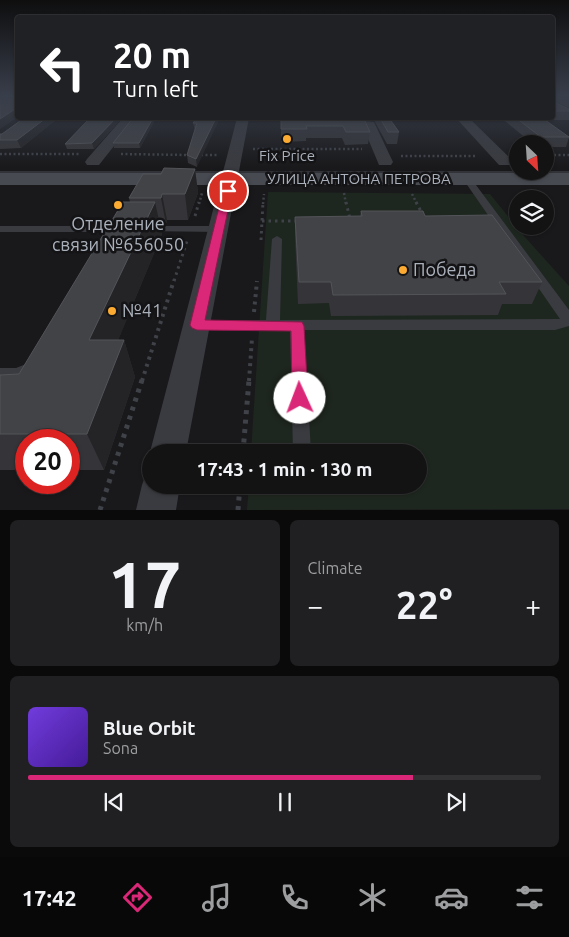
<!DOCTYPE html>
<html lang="en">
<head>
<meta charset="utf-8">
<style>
  body { margin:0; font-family:Ubuntu,sans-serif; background:#202022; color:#f1f3f6; height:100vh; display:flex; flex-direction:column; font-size:19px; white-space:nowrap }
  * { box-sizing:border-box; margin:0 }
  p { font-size:16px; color:#9d9ea0 }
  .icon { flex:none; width:28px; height:28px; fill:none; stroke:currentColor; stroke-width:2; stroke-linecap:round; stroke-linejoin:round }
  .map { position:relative; height:510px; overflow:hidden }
  .drawer { display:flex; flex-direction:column; gap:10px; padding:10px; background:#0a0a0b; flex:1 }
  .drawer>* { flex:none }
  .banner { position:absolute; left:15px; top:15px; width:540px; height:105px; border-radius:5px; box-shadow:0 1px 4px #0004,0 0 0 1px #323234; background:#202124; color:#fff; overflow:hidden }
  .needle { width:32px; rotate:155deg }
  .buttons { position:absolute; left:509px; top:135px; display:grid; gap:10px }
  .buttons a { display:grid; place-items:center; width:45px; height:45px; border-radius:50%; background:#131314; box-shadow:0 1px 4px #0004,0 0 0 1px #323234; font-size:25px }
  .speed { position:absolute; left:15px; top:429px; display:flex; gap:10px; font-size:25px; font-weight:700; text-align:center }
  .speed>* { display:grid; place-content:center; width:65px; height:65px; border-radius:50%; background:#131314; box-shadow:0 1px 4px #0004,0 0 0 1px #323234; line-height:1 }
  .speed .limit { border:8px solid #d22; background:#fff; color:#111 }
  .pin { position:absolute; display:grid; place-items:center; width:42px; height:42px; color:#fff; margin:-21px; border:2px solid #fff; border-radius:50%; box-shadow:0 1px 5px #0007 }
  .me { position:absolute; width:55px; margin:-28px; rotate:358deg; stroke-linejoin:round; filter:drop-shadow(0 0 4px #0008) }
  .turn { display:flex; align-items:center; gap:18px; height:105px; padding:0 15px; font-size:22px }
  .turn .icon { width:65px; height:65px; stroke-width:2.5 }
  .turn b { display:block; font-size:35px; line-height:42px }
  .big { font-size:38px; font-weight:700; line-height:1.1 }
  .drawer .tile { flex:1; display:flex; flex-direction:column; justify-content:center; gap:8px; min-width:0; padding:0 18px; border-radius:8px; background:#202022 }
  .drawer .dial { align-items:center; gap:0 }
  .dial b { font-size:65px; line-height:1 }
  .song { display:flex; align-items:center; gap:15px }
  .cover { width:60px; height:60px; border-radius:8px; background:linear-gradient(135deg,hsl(260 70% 55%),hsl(260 70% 35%)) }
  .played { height:5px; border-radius:2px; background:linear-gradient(90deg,#db2777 75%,#323234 75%) }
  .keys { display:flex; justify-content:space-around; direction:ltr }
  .heat { display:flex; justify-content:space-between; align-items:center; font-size:28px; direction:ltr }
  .drawer .tiles { flex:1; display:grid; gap:10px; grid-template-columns:1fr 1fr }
  .tile:last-child { grid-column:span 2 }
  .trip { position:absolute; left:142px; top:444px; width:285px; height:50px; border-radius:25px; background:#131314; box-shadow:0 1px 4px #0004,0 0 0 1px #323234; font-weight:700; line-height:50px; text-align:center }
  .tab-bar { display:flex; height:80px; justify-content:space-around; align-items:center; background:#080808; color:#9d9ea0 }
  .tab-bar .icon { width:35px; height:35px }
  .tab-bar .selected { color:#db2777 }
  .tab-bar b { font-size:22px; color:#f1f3f6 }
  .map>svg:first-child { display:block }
  .green { fill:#1e271f }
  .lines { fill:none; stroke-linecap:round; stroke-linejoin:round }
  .path-far3 { stroke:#3f4248; stroke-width:2.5; stroke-dasharray:2 2.5; stroke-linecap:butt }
  .path-far2 { stroke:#3f4248; stroke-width:3; stroke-dasharray:2.5 4; stroke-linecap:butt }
  .path-far1 { stroke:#3f4248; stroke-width:4; stroke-dasharray:3 4.5; stroke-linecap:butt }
  .path { stroke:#3f4248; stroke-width:5; stroke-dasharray:4 5.5; stroke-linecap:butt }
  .service { fill:#3a3b40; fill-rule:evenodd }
  .minor { fill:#3a3b40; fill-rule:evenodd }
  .secondary { fill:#474a51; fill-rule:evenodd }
  .tram { stroke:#4c4f56; stroke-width:1 }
  .wall { fill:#353539 }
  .shaded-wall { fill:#242427 }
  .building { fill:#424347; stroke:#525459 }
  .route { fill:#db2777; stroke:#8e194d }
  .poi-dot { fill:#fbab31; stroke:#141416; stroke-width:2 }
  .labels { text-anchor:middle; stroke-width:5; stroke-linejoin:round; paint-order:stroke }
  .far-poi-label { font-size:15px; fill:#abb1bb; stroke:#141416 }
  .far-street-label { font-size:15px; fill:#abb1bb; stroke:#141416 }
  .poi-label { font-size:18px; fill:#abb1bb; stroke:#141416; text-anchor:start }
</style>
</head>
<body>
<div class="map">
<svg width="569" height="510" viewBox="0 0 569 510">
  <rect width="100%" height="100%" fill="#19191b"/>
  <!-- green -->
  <path class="green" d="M268,192l222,2 34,42 45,50v223l-322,1 2,-25h170v-33h-168z"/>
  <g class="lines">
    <!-- path-far3 -->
    <path class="path-far3" d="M253,149h109
      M0,154h79
      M121,154l68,1
      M201,155h16
      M545,155h24
      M401,156h76
      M344,193l2,11
      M412,194l5,10
      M199,204l3,-11
      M263,204l1,-10"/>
    <!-- path-far2 -->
    <path class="path-far2" d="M346,202l4,17
      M416,202l7,13
      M195,216l4,-14
      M262,221h35
      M261,240l2,-38
      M174,281l13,-40"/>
    <!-- path-far1 -->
    <path class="path-far1" d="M254,312l3,-31
      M142,381l32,-101
      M249,381l3,-43"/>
    <!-- path -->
    <path class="path" d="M243,452l6,-72
      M100,510l42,-130
      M238,510l2,-25"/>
    <!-- service -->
    <path class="service" d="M467,176l3,1 99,133v16l-14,4h-251l7,122h-18l-3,-122h-93l-5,-2 -2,-3 2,-3 74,-2 6,-81 5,-3 5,3 -2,81 280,-1 -97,-140z
      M0,226h121l5,3 -5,3h-121z
      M147,226h72l5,3 -5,3 -76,-1 -1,-2z
      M31,362l5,2 3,4 -3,4 -19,8h-17v-12h16z"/>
    <!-- minor -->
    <path class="minor" d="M123,118h13l-37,47h-12l-2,-3 2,-3z
      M237,118h12l-63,334h-35v3l-1,-3z
      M341,118h12l2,2 19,2 19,40 -2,3h-12l-15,-36 -19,-2z
      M456,118h13l42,41 2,3 -2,3h-12z
      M151,470v15h29l-4,25h-40l6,-25 5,-14z"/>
    <!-- secondary -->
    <path class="secondary" d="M0,173h569v12h-569z"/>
    <!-- tram -->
    <path class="tram" d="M0,172h569"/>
  </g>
  <!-- wall -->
  <path class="wall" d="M552,96h17v12l-15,-7v1l15,7v11h-23l23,17 -3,10h-21v-3h-12l-28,-23h-29l-5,-3h81z
    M24,118h34l-37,30 -21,1v-9l2,-6z
    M90,118h32l-28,31h-27l-2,-5z
    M156,118l-16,30h-26l-1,-5z
    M197,118v49l-9,-4 -1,-8 8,-25 -2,-7z
    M281,118h108l10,14 -2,12h-10l-13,-24 -10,-1 6,13 -2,12 -23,1 -3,-7h-36v3l-25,1z
    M428,118h28l-1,2h-25z
    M195,169l3,24 -10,27h-21l-1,4h-6l2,10 -44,106h6l11,37 -31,93h-35v-30h-43v30h-26v-95l19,-1 111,-172 -1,-4 32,-24z
    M361,211l64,5 117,66 -10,22h-30l-4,11 -167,1 -2,-13 -31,1 -3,-68v-19l65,-1z"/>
  <!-- shaded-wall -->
  <path class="shaded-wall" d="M15,109l3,8 -18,12v-10z
    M46,118h12l-37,30 -4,-8z
    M116,118h6l-28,31 -2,-6z
    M153,118h3l-16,30 -1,-5z
    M216,118h4l-23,49 -1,-8z
    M195,169l3,24 -10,27 -3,-26z
    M162,194l5,26 -1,4 -5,-26z
    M155,202l7,32 -59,143 -14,-37z
    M124,340l11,37 -31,93 -17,-36z"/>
  <!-- building -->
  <path class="building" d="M0,96h18v13h-3l-15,10z
    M552,96h2v6l15,7v2h-17z
    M24,118h22l-29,22h-17v-6h2z
    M90,118h26l-24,25 -27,1z
    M133,118h20l-14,25h-26z
    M197,118h19l-20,41 -9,-4 10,-32h-4z
    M281,118h72l11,1 6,13h-24l-3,-6h-37l1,3h-26z
    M380,118h9l10,14h-11z
    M516,118h26l27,19h-28z
    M164,168l31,1 -10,25h-23l-1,4h-32l14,-24h18z
    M123,202h32l-66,138h35l-37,94h-87v-59l19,-1z
    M361,211h62l2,5 67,-1 50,67h-43l7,12 -173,1 -2,-13h-32l-4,-65 67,-1z"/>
  <!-- sky -->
  <linearGradient id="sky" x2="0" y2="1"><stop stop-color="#0e0e0f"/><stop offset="0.57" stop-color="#383e4a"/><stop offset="1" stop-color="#383e4a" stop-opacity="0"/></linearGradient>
  <rect width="569" height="167" fill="url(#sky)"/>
  <!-- route -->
  <path class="route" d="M228,188l4,3 -27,129 97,2 2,4 4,72 -2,5 -6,2 -6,-2 -2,-5 -1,-67 -94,-1 -5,-2 -2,-3 33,-134z"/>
  <!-- markers -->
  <g class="poi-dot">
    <circle cx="287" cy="139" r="5"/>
    <circle cx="118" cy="205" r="5"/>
    <circle cx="403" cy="270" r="5"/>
    <circle cx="112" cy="311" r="5"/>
  </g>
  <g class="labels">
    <!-- far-poi labels -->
    <g class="far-poi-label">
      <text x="287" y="161">Fix Price</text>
    </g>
    <!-- far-street labels -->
    <g class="far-street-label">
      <text x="359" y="184">УЛИЦА АНТОНА ПЕТРОВА</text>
    </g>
    <!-- poi labels -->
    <g class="poi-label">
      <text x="118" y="230" text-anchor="middle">Отделение<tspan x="118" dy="21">связи №656050</tspan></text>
      <text x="413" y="276">Победа</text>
      <text x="122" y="317">№41</text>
    </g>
  </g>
</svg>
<div class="buttons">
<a><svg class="needle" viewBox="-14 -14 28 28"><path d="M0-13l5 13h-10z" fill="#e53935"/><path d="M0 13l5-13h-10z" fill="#9d9ea0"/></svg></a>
<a><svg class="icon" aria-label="layers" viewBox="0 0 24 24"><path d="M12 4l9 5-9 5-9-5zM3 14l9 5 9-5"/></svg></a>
</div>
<div class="speed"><div class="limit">20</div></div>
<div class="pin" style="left:228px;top:191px;background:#d93025"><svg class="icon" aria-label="arrive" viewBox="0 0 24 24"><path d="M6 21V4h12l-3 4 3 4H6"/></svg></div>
<svg class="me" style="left:300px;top:398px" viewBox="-20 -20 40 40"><circle r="19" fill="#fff"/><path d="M0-13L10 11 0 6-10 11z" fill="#db2777"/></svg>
<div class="trip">17:43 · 1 min · 130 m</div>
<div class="banner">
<div class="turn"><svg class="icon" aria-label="left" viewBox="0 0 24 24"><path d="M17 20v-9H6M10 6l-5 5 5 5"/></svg><div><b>20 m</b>Turn left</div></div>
</div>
</div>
<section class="drawer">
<div class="tiles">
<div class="tile dial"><b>17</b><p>km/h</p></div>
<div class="tile"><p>Climate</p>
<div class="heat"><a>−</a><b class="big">22°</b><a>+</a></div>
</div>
<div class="tile">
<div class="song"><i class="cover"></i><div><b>Blue Orbit</b><p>Sona</p></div></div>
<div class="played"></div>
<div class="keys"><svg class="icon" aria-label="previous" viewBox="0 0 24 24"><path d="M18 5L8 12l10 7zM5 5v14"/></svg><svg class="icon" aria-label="pause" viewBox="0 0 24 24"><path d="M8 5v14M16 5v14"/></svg><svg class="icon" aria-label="next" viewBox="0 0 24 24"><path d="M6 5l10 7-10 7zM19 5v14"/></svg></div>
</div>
</div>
</section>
<nav class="tab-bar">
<b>17:42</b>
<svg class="icon selected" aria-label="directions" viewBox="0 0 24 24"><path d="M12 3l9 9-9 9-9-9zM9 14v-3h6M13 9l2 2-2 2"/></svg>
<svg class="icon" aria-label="music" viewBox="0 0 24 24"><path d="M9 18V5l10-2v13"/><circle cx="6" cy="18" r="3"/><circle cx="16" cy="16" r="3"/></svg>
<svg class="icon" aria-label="phone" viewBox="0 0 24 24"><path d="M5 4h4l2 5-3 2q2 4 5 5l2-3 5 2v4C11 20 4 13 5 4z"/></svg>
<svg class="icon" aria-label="climate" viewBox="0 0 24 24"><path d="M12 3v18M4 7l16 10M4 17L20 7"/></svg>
<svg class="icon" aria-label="car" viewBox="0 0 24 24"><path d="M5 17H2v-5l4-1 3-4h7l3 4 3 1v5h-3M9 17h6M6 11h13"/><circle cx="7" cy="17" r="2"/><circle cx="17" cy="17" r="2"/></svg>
<svg class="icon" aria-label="filters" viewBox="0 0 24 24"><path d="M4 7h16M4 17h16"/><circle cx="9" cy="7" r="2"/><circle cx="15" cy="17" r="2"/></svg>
</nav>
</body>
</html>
